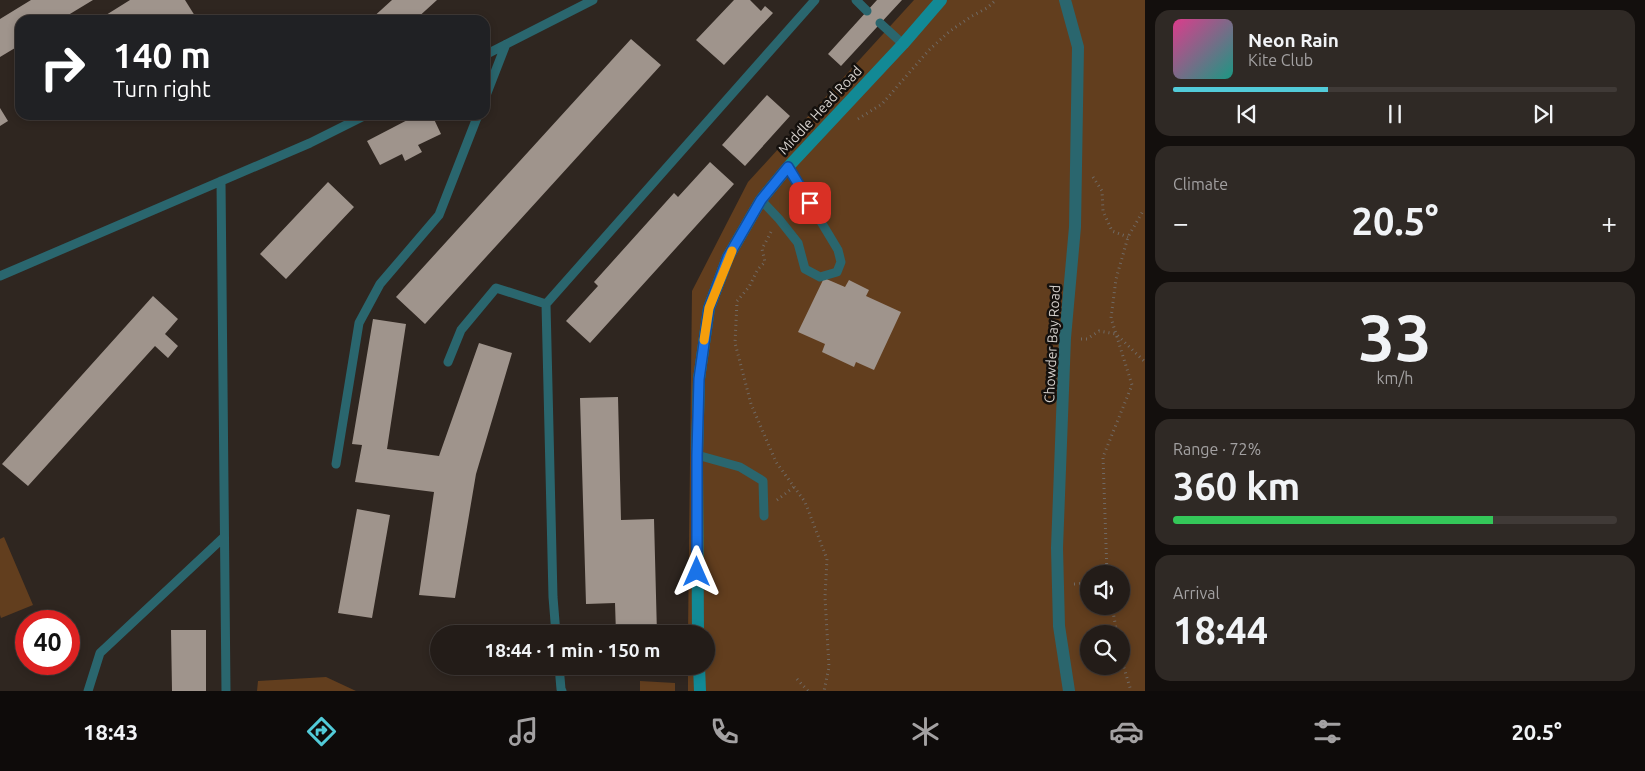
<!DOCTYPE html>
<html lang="en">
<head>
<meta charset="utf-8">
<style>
  body { margin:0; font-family:Ubuntu,sans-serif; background:#2f2925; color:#f1f3f6; height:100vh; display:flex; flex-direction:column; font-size:19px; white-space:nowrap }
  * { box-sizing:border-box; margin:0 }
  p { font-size:16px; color:#a3a1a2 }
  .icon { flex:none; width:28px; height:28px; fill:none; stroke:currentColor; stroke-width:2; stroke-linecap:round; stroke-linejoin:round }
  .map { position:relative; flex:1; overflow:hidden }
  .drawer { display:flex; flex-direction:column; gap:10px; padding:10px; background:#130f0d; width:500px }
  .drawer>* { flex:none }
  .banner { position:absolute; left:15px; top:15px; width:475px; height:105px; border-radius:15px; box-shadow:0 2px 8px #0003,0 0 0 1px #403a37; background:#202124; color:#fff; overflow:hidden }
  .fabs { position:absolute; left:1080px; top:565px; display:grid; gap:10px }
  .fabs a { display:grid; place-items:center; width:50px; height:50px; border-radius:50%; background:#231c18; box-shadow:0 2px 8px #0003,0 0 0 1px #403a37; font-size:25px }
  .speed { position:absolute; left:15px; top:610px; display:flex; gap:10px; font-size:25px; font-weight:700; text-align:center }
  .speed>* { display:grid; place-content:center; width:65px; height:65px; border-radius:50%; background:#231c18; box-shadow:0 2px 8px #0003,0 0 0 1px #403a37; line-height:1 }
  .speed .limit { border:8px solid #d22; background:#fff; color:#111 }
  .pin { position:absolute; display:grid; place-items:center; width:42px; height:42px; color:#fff; margin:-21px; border-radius:10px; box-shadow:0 2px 8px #0006 }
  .me { position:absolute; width:55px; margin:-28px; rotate:0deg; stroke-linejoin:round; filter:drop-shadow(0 0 4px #0008) }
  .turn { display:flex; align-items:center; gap:18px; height:105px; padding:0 15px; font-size:22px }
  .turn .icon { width:65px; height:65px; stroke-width:2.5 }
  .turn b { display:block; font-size:35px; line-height:42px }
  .big { font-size:38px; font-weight:700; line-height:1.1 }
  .drawer .widget { flex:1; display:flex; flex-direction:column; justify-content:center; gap:8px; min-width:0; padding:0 18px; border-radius:15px; background:#2f2925 }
  .drawer .dial { align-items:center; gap:0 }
  .dial b { font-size:65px; line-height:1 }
  .song { display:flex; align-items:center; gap:15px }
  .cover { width:60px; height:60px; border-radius:8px; background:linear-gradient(135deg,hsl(330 70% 55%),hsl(170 70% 35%)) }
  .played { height:5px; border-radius:2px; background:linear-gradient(90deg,#52cbd9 35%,#403a37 35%) }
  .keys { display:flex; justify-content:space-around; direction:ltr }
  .heat { display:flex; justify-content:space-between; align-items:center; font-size:28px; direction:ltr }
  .charge { height:8px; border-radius:4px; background:linear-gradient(90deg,#34c759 72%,#403a37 0) }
  .trip { position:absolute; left:430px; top:625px; width:285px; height:50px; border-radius:25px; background:#231c18; box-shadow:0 2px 8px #0003,0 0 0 1px #403a37; font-weight:700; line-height:50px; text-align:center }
  .dock { display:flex; height:80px; justify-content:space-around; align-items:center; background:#0e0b0a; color:#a3a1a2 }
  .dock .icon { width:35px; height:35px }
  .dock .current { color:#52cbd9 }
  .dock b { font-size:22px; color:#f1f3f6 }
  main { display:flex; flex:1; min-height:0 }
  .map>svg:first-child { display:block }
  .green { fill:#623e1e; fill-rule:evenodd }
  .building { fill:#9f948c }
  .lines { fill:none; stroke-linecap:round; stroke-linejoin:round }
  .path { stroke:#706963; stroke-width:3; stroke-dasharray:1 4; stroke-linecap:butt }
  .lane { stroke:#2a666e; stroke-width:9 }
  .street { stroke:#2a666e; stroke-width:12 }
  .secondary { stroke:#128995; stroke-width:12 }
  .route-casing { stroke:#114b97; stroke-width:12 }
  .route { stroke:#1a73e8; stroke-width:9 }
  .slow { stroke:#f59e0b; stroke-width:9 }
  .labels { text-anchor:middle; stroke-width:5; stroke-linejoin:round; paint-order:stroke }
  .street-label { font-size:14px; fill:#d6d1cd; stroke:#14100d }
</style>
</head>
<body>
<main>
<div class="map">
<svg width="1145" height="691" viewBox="0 0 1145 691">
  <rect width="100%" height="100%" fill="#2f2620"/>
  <!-- green -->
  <path class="green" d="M914,0h231v691h-457v-25h18v-32h-18l4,-343 56,-109zM1089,574h32v32h-32zM1089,634h32v32h-32z
    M4,537l29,68 -32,13 -1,-3v-76z
    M326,677l30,14h-99l1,-10z
    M640,681l35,2v8h-35z"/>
  <!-- building -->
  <path class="building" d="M31,0h62l-33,20h-40v25l-20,12v-38z
    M130,0h55l10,16 -5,4h-92z
    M392,0h45l-22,20h-45z
    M734,0h16l11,11 4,-5 8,7 -49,52 -28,-25z
    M877,0h25l-61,66 -13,-12z
    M631,39l30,26 -236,259 -29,-27z
    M767,95l23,21 -45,50 -23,-21z
    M0,108l8,13 -8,5z
    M417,115h15l9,19 -23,11 4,7 -17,9 -3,-7 -22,11 -13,-24z
    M710,162l24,22 -144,159 -24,-22 32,-35 -4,-4 80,-89 4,4z
    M328,182l26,25 -68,72 -26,-25z
    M824,278l21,9 4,-7 20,10 -3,6 35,16 -27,58 -18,-8 -2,5 -32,-15 3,-8 -27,-12z
    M153,296l25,23 -13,15 13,12 -10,12 -13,-12 -127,140 -26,-22z
    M373,319l33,5 -19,125 52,7 40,-113 33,10 -36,121 -21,124 -36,-3 15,-103 -79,-10 7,-37 -10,-1z
    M618,397l3,123 33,-1 3,115h-41l-1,-31 -29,1 -6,-206z
    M357,509l33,6 -18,103 -34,-5z
    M171,630h35v61h-34z"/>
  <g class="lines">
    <!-- path -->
    <path class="path" d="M858,119l24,-15 47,-54 21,-19 22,-15 15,-8 9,-8
      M1093,177l9,14 1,20 9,20 16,6
      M771,232l-9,17 3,13 -7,7 -9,18 -12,14 -2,42 16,61 25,58 29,40 22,57 -2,38 4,70 -5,24
      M1081,339h6l12,-8 17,3 29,28
      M777,500l17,-13
      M1107,574l-4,-117 29,-72 -21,-67 5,-39 12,-42 15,-26h2
      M1074,584l15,-1
      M1112,606l5,28
      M1121,658l10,33
      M797,679l11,12"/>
    <!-- lane -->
    <path class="lane" d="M856,0l11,11
      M880,23l23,21
      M485,55l108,-55
      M485,98l21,-54
      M221,181l5,510
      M761,200l18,19 19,24 7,26 15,8 17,-5 4,-10 -3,-12 -50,-83
      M0,276l310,-133 56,-28
      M448,362l13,-32 35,-42 50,16
      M697,455l43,12 23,14 1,35
      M336,464l23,-141 21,-39 59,-69 39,-100
      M556,634l-3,-37 -7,-293 269,-304
      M559,666l2,23 1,2
      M88,691l12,-38 124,-116"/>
    <!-- street -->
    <path class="street" d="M1065,0l13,47 -3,180 -10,111 -8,210 2,78 10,65"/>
    <!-- secondary -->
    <path class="secondary" d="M698,634l-1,-179 2,-76 10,-71 19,-51 33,-57 27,-33 115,-123 38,-44
      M699,666l1,25"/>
  </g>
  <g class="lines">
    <defs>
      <path id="route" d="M697,572v-117l2,-76 10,-71 19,-51 33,-57 27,-33 22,36"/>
    </defs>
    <!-- route casing -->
    <use href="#route" class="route-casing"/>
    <!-- route -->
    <use href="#route" class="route"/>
    <!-- slow -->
    <path class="slow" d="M704,340l5,-32 23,-57"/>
  </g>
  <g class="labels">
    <!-- street labels -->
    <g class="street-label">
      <text transform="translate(820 110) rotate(-47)" y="5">Middle Head Road</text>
      <text transform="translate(1052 344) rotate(-87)" y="5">Chowder Bay Road</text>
    </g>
  </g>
</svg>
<div class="fabs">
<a><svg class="icon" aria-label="sound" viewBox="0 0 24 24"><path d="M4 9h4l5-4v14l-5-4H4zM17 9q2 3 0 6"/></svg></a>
<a><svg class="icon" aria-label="search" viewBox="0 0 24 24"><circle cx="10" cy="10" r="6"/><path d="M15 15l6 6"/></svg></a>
</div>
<div class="speed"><div class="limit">40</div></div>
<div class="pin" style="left:810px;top:203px;background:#d93025"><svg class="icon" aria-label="arrive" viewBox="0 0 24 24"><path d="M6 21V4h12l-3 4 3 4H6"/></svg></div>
<svg class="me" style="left:697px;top:572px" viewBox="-20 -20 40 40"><path d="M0-17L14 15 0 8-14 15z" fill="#1a73e8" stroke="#fff" stroke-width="4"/></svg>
<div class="trip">18:44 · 1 min · 150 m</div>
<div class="banner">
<div class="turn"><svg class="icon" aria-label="right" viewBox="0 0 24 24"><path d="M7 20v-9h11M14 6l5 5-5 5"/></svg><div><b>140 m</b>Turn right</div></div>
</div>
</div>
<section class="drawer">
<div class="widget">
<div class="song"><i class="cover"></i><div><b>Neon Rain</b><p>Kite Club</p></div></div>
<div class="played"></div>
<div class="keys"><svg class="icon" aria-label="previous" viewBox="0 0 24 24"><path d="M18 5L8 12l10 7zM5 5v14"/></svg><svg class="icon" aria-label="pause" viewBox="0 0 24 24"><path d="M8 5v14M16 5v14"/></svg><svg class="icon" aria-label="next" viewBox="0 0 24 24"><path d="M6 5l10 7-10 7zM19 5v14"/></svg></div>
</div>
<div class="widget"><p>Climate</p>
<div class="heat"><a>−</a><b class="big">20.5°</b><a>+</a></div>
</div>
<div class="widget dial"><b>33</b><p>km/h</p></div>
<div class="widget"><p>Range · 72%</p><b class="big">360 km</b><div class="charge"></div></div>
<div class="widget"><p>Arrival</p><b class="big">18:44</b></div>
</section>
</main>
<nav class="dock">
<b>18:43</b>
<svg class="icon current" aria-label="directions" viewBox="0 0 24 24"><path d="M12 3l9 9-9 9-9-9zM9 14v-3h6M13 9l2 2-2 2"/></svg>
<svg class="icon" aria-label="music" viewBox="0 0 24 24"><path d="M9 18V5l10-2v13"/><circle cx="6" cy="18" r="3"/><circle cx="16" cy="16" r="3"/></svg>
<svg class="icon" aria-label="phone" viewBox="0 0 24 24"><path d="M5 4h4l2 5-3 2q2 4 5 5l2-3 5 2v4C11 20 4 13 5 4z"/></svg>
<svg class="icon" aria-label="climate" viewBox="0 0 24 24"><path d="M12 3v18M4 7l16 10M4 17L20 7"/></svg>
<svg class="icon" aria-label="car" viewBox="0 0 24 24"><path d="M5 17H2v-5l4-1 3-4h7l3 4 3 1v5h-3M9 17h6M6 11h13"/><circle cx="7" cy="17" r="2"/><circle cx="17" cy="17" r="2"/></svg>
<svg class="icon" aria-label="filters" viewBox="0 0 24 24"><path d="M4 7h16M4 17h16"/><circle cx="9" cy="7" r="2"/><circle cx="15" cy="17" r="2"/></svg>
<b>20.5°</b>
</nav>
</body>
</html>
